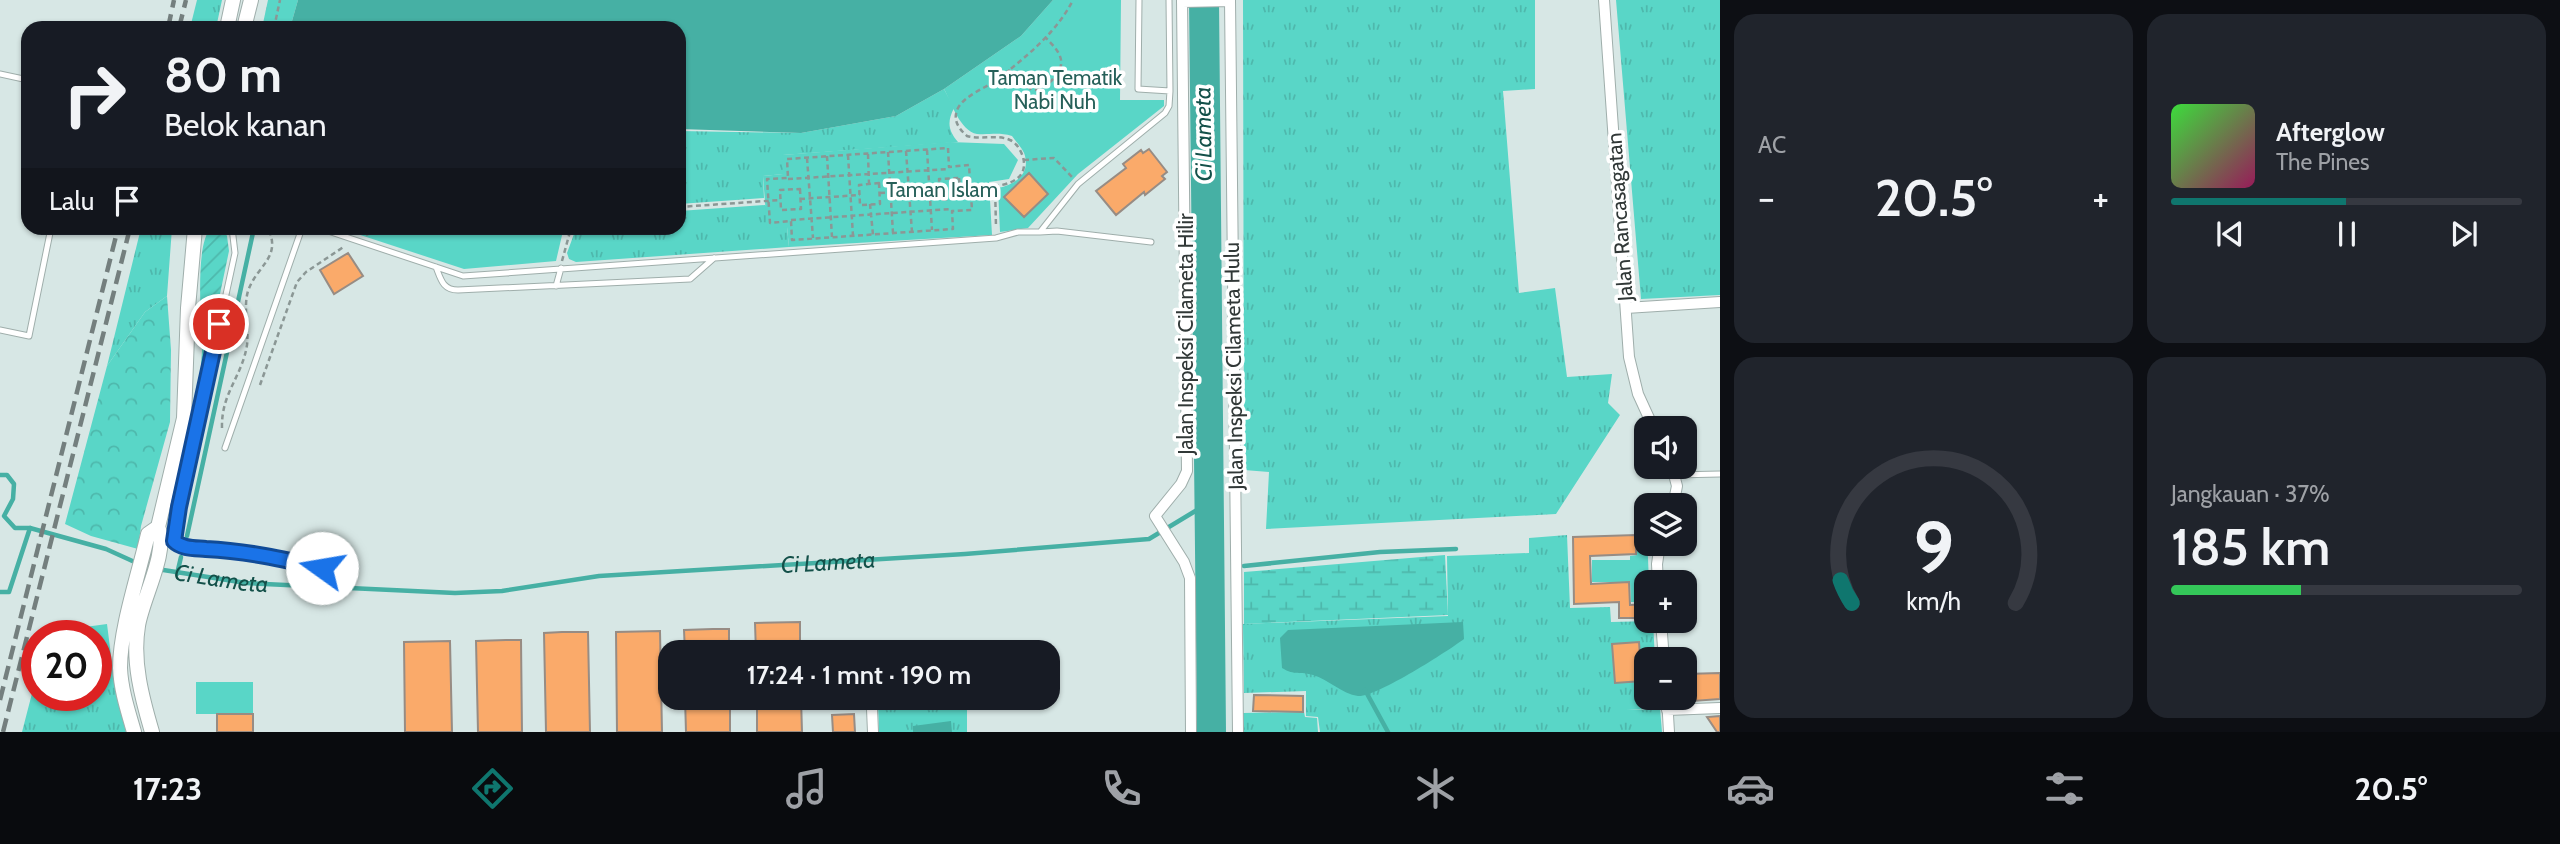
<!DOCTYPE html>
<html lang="id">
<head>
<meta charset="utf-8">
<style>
  body { margin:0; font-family:Cabin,sans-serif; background:#20242c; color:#f1f3f6; height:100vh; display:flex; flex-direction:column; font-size:26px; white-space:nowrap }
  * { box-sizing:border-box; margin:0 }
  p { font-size:23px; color:#9ea1a6 }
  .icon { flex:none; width:38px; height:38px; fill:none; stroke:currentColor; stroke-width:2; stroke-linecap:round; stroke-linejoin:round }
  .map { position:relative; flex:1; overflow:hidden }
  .details { display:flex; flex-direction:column; gap:14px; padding:14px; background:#0d0f14; width:840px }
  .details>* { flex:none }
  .hud { position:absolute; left:21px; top:21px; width:665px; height:214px; border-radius:21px; box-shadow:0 2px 5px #0004; background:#171b24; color:#f1f3f6; overflow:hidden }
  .buttons { position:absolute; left:1634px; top:416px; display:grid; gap:14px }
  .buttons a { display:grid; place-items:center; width:63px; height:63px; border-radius:14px; background:#171b24; box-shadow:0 2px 5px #0004; font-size:35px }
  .speed { position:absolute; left:21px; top:620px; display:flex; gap:14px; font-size:35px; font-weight:700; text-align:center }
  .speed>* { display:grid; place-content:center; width:91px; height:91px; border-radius:50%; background:#171b24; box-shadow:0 2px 5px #0004; line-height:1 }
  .speed .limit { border:10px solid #d22; background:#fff; color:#111 }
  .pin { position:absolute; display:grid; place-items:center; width:60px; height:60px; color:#fff; margin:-30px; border:4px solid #fff; border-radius:50%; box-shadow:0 2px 7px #0007 }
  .me { position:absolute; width:77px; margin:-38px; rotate:283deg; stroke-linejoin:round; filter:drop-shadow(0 0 5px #0008) }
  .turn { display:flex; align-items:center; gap:24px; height:147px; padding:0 28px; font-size:32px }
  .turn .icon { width:91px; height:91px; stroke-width:2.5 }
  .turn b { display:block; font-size:49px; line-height:60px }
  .then { display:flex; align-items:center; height:66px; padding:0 28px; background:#0003; gap:14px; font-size:26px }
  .big { font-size:52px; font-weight:600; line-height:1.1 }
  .details .card { flex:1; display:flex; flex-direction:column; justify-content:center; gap:10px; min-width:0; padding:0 24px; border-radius:21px; background:#20242c }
  .details .dial { align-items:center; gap:0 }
  .dial svg { height:182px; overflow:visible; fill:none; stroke:#363941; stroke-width:7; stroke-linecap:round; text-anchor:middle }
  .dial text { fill:#f1f3f6; stroke:none }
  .song { display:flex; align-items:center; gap:21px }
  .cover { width:84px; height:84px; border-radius:10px; background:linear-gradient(135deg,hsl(120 70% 55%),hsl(330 70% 35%)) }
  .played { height:7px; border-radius:4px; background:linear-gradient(90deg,#0f766e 50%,#363941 50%) }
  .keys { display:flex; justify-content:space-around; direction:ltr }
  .heat { display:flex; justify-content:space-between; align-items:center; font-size:38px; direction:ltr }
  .charge { height:10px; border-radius:5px; background:linear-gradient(90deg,#34c759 37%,#363941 0) }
  .details .tiles { flex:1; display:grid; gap:14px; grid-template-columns:repeat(2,1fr) }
  .trip { position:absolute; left:658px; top:640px; width:402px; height:70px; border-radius:21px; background:#171b24; box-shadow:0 2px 5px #0004; font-weight:600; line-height:70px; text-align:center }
  .menu { display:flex; height:112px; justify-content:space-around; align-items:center; background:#090b0e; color:#9ea1a6 }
  .menu .icon { width:49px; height:49px }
  .menu .active { color:#0f766e }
  .menu b { font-size:32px; color:#f1f3f6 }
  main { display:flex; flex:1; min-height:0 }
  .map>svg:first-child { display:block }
  .grass { fill:url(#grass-tufts) }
  .forest { fill:url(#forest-crowns) }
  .wetland { fill:url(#wetland-marsh) }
  .park { fill:#59d6c7 }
  .garden { fill:url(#garden-furrows) }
  .water { fill:#46b0a4 }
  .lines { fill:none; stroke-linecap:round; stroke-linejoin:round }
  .stream { stroke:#46b0a4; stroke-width:4.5 }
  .building { fill:#faaa6a; stroke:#978c84; stroke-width:2 }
  .service-casing { stroke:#9faeab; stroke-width:7 }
  .minor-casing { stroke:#9faeab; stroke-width:12 }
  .tertiary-casing { stroke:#9faeab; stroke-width:16 }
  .path { stroke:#8b9795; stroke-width:2.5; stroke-dasharray:5 3.5; stroke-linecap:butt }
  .service { stroke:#fff; stroke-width:5 }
  .minor { stroke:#fff; stroke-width:10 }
  .tertiary { stroke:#fff; stroke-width:14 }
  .rail { stroke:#747f7e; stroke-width:4.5; stroke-dasharray:14 7; stroke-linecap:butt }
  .route-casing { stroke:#114b97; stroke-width:18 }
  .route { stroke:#1a73e8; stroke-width:12 }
  .labels { text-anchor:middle; stroke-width:7; stroke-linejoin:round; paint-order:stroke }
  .park-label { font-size:21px; fill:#266059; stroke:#fff }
  .street-label { font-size:21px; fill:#313837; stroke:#fff }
  .water-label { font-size:23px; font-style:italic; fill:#135049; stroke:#fff }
</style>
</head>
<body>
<main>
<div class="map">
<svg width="1720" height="732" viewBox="0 0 1720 732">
  <defs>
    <pattern id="grass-tufts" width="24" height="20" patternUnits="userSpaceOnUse" patternTransform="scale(1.75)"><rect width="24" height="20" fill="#59d6c7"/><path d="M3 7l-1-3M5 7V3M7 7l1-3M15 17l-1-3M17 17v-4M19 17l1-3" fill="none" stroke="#4eb8ac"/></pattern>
    <pattern id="forest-crowns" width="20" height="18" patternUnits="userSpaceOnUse" patternTransform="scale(1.75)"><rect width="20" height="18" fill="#59d6c7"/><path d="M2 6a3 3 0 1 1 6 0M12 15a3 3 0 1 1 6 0" fill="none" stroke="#4eb8ac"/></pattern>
    <pattern id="wetland-marsh" width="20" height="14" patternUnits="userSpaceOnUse" patternTransform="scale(1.75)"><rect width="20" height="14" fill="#59d6c7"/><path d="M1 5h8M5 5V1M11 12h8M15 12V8" fill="none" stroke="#4eb8ac"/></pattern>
    <pattern id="garden-furrows" width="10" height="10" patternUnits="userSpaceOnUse" patternTransform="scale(1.75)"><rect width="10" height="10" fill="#59d6c7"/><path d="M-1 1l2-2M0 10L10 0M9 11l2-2" fill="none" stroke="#4eb8ac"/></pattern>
  </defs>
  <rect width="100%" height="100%" fill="#d7e7e5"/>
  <!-- grass -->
  <path class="grass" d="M197,0h25l-6,28h-26z
    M268,0h30l-8,28h-28z
    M1243,0h292v89l-32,2 16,202 36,-5 12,89 45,-3 -4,29 12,12 -64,99 -290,15 3,-57 -25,-2z
    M1616,0h104v295l-79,4z
    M944,89l10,19c-7,14 -6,22 4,34l-175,13 1,19 -21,2 1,22 -85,6v-73l122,2 95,-17z
    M765,205l22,22 2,20 -213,15 -7,-3 -2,-6 7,-19 9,-2 4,-4h92v-17z
    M141,228h31l-5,68 -22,16 -38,54z
    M1567,535l3,73 40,-1 1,15 42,-1 2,39h-8v38h11v10l-31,2 33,-1 2,23h-342l-2,-15 -12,-1v-25l-62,2 -1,-69 205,-8 -1,-60 82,-3v-15z
    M107,624l8,63 11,45h-104l15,-58v21h59v-60h-49l1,-3z
    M923,698h44v34h-88l-1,-30z
    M1304,712l1,5 12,1 1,14h-74l-1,-19z"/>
  <!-- forest -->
  <path class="forest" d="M167,296l4,54 -1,72 -29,104 -3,23 -47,-13 -26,-12 42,-158 38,-54z"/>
  <!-- wetland -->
  <path class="wetland" d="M1445,555l3,60 -204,9v-52z"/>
  <!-- park -->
  <path class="park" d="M1053,0h68l-1,100h44v6l-86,68 -50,54 -28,4 -2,-44c16,-3 32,-13 27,-32 -1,-6 -9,-14 -13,-20 -14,-4 -22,-1 -35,-2 -17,-3 -26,-32 -33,-45l77,-53z
    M950,142l54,2 14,16 -9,19 -20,3 3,53 -203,12 -2,-20 -20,1 -4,-52 20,-2 -1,-19z
    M339,228h221l3,3 -7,30 -92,8z
    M1637,534h10l2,49h-2v19h-16l-1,-20h-38v-22h38v-4l7,-1z
    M196,682h57v32h-57z"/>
  <!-- garden -->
  <path class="garden" d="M211,228h12l4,8 2,15 -30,143c1,-14 2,-29 3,-43 0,-26 -8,-107 9,-123z"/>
  <!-- water -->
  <path class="water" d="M298,0h755l-32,36 -77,53 -48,27 -95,17 -122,-4v-101h-389z
    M1189,0h30l7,732h-29z
    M1463,622l1,17c-16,12 -89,59 -106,57 -16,-2 -30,-17 -45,-21 -13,-4 -18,1 -31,-7l-2,-30 8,-8z
    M951,721l1,11h-39v-6z"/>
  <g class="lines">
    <!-- stream -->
    <g class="stream">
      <path d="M0,475h7l7,9 -1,15 -9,17 11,12h15l76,21 33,15"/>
      <path d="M187,536l67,-308"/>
      <path d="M1244,566l136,-14 76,-3"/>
      <path id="s1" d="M157,569l89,14 209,10 47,-2 97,-15 366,-22 184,-15 48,-29"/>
      <path d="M177,574l4,-17"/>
      <path d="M0,592h9l21,-64"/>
      <path d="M1365,690l23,42"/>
    </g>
  </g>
  <!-- building -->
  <path class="building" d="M1149,149l18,23 -5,4 3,3 -20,16 -1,-3 -28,23 -20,-24 30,-23 -3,-4 18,-14 2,3z
    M1029,173l19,21 -24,23 -20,-20z
    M348,253l15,23 -29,18 -14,-24z
    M1636,535v19l-46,2 1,28 38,-2 1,23 17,-1v14h-28v-16l-45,2 -1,-67z
    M800,622v31h-44l-1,-30z
    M713,629h16v24h-44l-1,-23z
    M660,631l2,101h-45l-1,-100z
    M562,632h26l2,100h-44l-2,-99z
    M506,640h15l1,92h-44l-2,-91z
    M450,641l2,91h-47l-1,-90z
    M1639,642l3,39 -27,2 -3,-39z
    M1720,673v26l-27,2v-5h-8v-22z
    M1254,695l49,1v16l-50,-1z
    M685,698h45v34h-44z
    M757,698h44l1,34h-45z
    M217,714h36v18h-36z
    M854,714l1,18h-22l-1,-17z
    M1720,716v16h-3l-10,-15z"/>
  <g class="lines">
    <defs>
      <path id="service" d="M1139,0l-1,89 32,2
        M0,74l28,6
        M319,228l144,48 533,-38 22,-6h22l38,-48 87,-71 4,-7 1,-15 -1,-91
        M1040,232l17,-1 94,11
        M436,267c5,13 7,23 22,23l232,-11 24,-21
        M556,286l5,-18
        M0,330l29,6 22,-108
        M204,396l-25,111 -5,34c9,9 25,7 38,8 38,2 73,11 110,19
        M186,417l12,-11 6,-10 31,-143 -3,-25
        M225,448l77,-220
        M1675,475l45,-1"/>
      <path id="minor" d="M1182,0l5,471 -6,13 -26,32 29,46 6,16 1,154
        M1230,0l8,732
        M1604,0l25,357 9,37 16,35
        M1182,2l48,-1
        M1626,308l94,-6
        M1672,467l5,19 -4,20
        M1658,583l-1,-19 3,-20
        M1661,621l3,39
        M1667,698l2,34
        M872,709l1,23
        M1667,710l53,-2"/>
      <path id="tertiary" d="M227,28l6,-28
        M244,28l7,-28
        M134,732c-6,-21 -13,-42 -14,-64 0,-39 19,-95 28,-134l10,-7
        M152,732c-10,-34 -20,-71 -14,-106 4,-27 31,-75 20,-99l26,-109 4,-110 7,-80"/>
    </defs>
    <!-- service casing -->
    <use href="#service" class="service-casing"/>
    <!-- minor casing -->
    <use href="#minor" class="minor-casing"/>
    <!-- tertiary casing -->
    <use href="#tertiary" class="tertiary-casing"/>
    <!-- path -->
    <path class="path" d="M274,28l6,-28
      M1008,70l24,20c10,0 13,-3 20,-10 17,-17 8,-28 -7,-43
      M948,148l1,19 20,-2 3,45 -20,1 1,18 -161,11 -1,-19 -21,2 -3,-44 21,-1 -1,-19z
      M927,150l5,80
      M906,151l6,81
      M888,152l5,81
      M868,154l1,30
      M848,155l5,81
      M827,156l5,81
      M807,158l6,80
      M1024,160l30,-2 18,19
      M959,178l2,20 -21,2 -1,-21z
      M788,179l161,-10
      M879,183l1,21 -20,1 -1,-20z
      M995,185l1,42
      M960,188c20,-1 72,3 63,-31 -2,-6 -6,-14 -13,-17 -13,-6 -29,0 -43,-4 -8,-7 -15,-16 -9,-28 7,-13 28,-20 40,-29 28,-22 59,-47 75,-79
      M800,189l1,20 -20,1 -1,-20z
      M880,193l59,-3
      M800,199l60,-4
      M870,204l3,31
      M679,207l101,-7
      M791,220l160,-11
      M375,228h19
      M366,235l13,-6
      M562,261l9,-33
      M260,385l37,-103 9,-10 39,-26
      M222,428c-1,-35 20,-51 25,-83 2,-18 -4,-37 1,-54 9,-26 34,-33 20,-63"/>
    <!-- service -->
    <use href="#service" class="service"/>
    <!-- minor -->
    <use href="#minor" class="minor"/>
    <!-- tertiary -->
    <use href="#tertiary" class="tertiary"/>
    <!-- rail -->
    <path class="rail" d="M168,28l6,-28
      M179,28l7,-28
      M0,700l118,-472
      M3,732l127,-504"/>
  </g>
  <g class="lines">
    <defs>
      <path id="route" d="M219,324l-40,183 -5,34c8,8 21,7 32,8 40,2 77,10 116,19"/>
    </defs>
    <!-- route casing -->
    <use href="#route" class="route-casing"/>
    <!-- route -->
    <use href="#route" class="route"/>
  </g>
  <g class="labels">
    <!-- park labels -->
    <g class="park-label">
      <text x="1055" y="85">Taman Tematik<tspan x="1055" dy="24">Nabi Nuh</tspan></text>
      <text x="942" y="197">Taman Islam</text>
    </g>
    <!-- street labels -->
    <g class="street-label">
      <text transform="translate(1620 217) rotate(-94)" y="7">Jalan Rancasagatan</text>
      <text transform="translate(1186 334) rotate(-90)" y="7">Jalan Inspeksi Cilameta Hilir</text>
      <text transform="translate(1234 366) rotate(-91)" y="7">Jalan Inspeksi Cilameta Hulu</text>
    </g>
    <!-- water labels -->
    <g class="water-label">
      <text transform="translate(1203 134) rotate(-91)" y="8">Ci Lameta</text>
      <text dy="8" stroke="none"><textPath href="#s1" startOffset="674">Ci Lameta</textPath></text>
      <text dy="8" stroke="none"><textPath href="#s1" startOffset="65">Ci Lameta</textPath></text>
    </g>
  </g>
</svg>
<div class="buttons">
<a><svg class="icon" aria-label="sound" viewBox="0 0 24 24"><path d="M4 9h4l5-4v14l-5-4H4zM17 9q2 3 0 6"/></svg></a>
<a><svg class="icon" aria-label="layers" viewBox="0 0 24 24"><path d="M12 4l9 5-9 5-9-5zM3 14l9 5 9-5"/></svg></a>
<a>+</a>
<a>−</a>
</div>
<div class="speed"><div class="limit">20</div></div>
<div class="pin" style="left:219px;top:324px;background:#d93025"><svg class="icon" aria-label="arrive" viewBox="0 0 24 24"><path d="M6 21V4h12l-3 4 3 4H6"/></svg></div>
<svg class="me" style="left:322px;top:568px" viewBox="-20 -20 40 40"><circle r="19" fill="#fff"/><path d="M0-13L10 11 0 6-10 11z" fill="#1a73e8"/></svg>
<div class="trip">17:24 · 1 mnt · 190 m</div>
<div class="hud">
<div class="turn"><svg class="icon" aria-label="right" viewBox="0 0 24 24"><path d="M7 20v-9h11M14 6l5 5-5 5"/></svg><div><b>80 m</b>Belok kanan</div></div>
<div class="then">Lalu<svg class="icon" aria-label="arrive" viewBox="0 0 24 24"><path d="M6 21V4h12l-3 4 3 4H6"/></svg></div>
</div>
</div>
<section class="details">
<div class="tiles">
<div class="card"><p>AC</p>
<div class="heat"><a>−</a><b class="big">20.5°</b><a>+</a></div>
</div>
<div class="card">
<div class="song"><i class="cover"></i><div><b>Afterglow</b><p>The Pines</p></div></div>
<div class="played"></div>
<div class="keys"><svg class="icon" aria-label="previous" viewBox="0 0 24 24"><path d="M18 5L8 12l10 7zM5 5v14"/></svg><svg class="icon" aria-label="pause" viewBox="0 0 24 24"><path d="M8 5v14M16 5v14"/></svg><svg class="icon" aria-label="next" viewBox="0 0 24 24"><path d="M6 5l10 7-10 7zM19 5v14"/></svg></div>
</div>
<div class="card dial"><svg viewBox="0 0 100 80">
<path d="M14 69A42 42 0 1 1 86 69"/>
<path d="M14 69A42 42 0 0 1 9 59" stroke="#0f766e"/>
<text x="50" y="56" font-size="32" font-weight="700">9</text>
<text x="50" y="72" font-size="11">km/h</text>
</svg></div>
<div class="card"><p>Jangkauan · 37%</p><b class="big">185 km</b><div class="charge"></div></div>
</div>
</section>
</main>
<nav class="menu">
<b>17:23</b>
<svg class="icon active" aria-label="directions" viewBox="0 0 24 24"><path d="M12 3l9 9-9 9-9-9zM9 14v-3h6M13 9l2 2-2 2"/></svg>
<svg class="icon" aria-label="music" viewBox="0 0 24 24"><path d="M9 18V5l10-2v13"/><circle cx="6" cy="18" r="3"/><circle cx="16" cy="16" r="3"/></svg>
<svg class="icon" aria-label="phone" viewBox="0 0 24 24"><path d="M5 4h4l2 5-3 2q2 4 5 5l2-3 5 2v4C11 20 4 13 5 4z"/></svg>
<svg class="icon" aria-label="climate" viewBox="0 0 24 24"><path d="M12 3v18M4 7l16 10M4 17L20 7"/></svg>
<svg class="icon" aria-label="car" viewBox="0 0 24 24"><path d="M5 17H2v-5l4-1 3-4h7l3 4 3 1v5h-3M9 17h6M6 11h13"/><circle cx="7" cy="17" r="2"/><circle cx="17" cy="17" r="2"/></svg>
<svg class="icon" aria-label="filters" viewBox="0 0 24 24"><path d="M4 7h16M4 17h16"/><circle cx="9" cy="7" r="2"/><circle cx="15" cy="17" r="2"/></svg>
<b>20.5°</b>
</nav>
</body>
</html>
